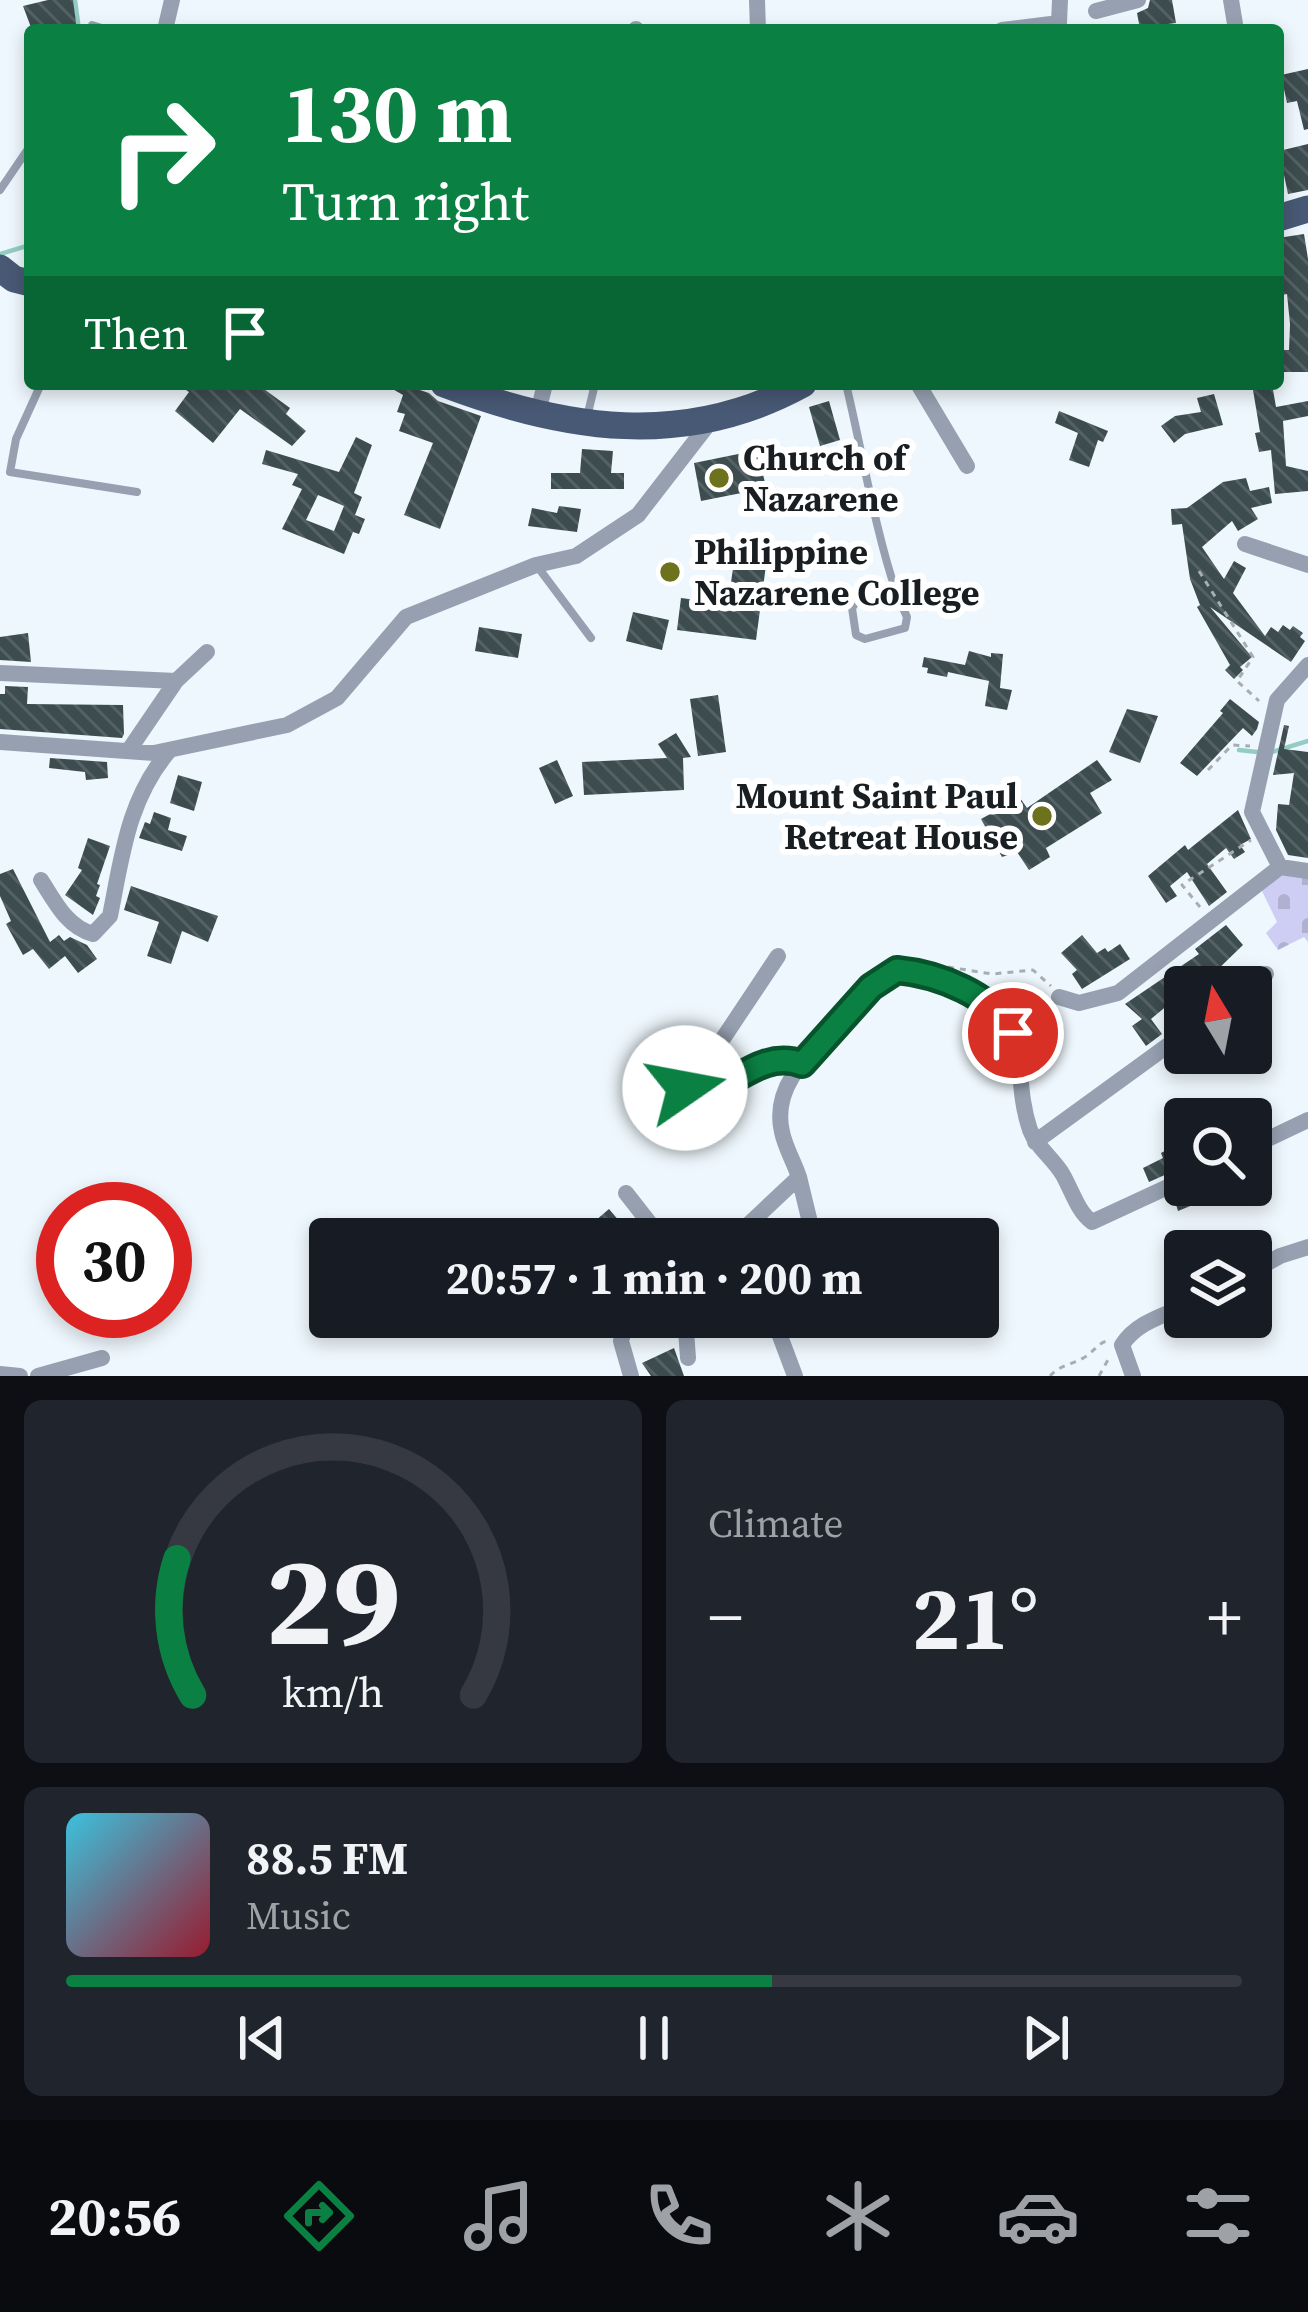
<!DOCTYPE html>
<html lang="en">
<head>
<meta charset="utf-8">
<style>
  body { margin:0; font-family:"Source Serif 4",serif; background:#20242c; color:#f1f3f6; height:100vh; display:flex; flex-direction:column; font-size:45px; white-space:nowrap }
  * { box-sizing:border-box; margin:0 }
  p { font-size:39px; color:#9ea1a6 }
  .icon { flex:none; width:66px; height:66px; fill:none; stroke:currentColor; stroke-width:2; stroke-linecap:round; stroke-linejoin:round }
  .map { position:relative; height:1376px; overflow:hidden }
  .side { display:flex; flex-direction:column; gap:24px; padding:24px; background:#0d0f14; flex:1 }
  .side>* { flex:none }
  .top-card { position:absolute; left:24px; top:24px; width:1260px; height:366px; border-radius:12px; box-shadow:0 6px 18px #0003; background:#0b8043; color:#fff; overflow:hidden }
  .needle { width:78px; rotate:350deg }
  .buttons { position:absolute; left:1164px; top:966px; display:grid; gap:24px }
  .buttons a { display:grid; place-items:center; width:108px; height:108px; border-radius:12px; background:#171b24; box-shadow:0 6px 18px #0003; font-size:60px }
  .speed { position:absolute; left:36px; top:1182px; display:flex; gap:24px; font-size:60px; font-weight:700; text-align:center }
  .speed>* { display:grid; place-content:center; width:156px; height:156px; border-radius:50%; background:#171b24; box-shadow:0 6px 18px #0003; line-height:1 }
  .speed .limit { border:18px solid #d22; background:#fff; color:#111 }
  .pin { position:absolute; display:grid; place-items:center; width:102px; height:102px; color:#fff; margin:-51px; border:6px solid #fff; border-radius:50%; box-shadow:0 3px 12px #0007 }
  .me { position:absolute; width:132px; margin:-66px; rotate:78deg; stroke-linejoin:round; filter:drop-shadow(0 0 9px #0008) }
  .turn { display:flex; align-items:center; gap:42px; height:252px; padding:0 60px; font-size:54px }
  .turn .icon { width:156px; height:156px; stroke-width:2.5 }
  .turn b { display:block; font-size:84px; line-height:102px }
  .then { display:flex; align-items:center; height:114px; padding:0 60px; background:#0003; gap:24px; font-size:45px }
  .big { font-size:90px; font-weight:700; line-height:1.1 }
  .side .widget { flex:1; display:flex; flex-direction:column; justify-content:center; gap:18px; min-width:0; padding:0 42px; border-radius:18px; background:#20242c }
  .side .dial { align-items:center; gap:0 }
  .dial svg { height:312px; overflow:visible; fill:none; stroke:#363941; stroke-width:7; stroke-linecap:round; text-anchor:middle }
  .dial text { fill:#f1f3f6; stroke:none }
  .song { display:flex; align-items:center; gap:36px }
  .cover { width:144px; height:144px; border-radius:18px; background:linear-gradient(135deg,hsl(190 70% 55%),hsl(350 70% 35%)) }
  .played { height:12px; border-radius:6px; background:linear-gradient(90deg,#0b8043 60%,#363941 60%) }
  .keys { display:flex; justify-content:space-around; direction:ltr }
  .heat { display:flex; justify-content:space-between; align-items:center; font-size:66px; direction:ltr }
  .side .tiles { flex:1; display:grid; gap:24px; grid-template-columns:1fr 1fr }
  .widget:last-child { grid-column:span 2 }
  .trip { position:absolute; left:309px; top:1218px; width:690px; height:120px; border-radius:12px; background:#171b24; box-shadow:0 6px 18px #0003; font-weight:700; line-height:120px; text-align:center }
  .dock { display:flex; height:192px; justify-content:space-around; align-items:center; background:#090b0e; color:#9ea1a6 }
  .dock .icon { width:84px; height:84px }
  .dock .selected { color:#0b8043 }
  .dock b { font-size:54px; color:#f1f3f6 }
  .map>svg:first-child { display:block }
  .cemetery { fill:url(#cemetery-stones) }
  .lines { fill:none; stroke-linecap:round; stroke-linejoin:round }
  .stream { stroke:#93ccc5; stroke-width:4.5 }
  .building { fill:url(#building-back-hatch); fill-rule:evenodd }
  .path { stroke:#a6aeb3; stroke-width:3; stroke-dasharray:6 6; stroke-linecap:butt }
  .service { stroke:#96a0b0; stroke-width:8 }
  .minor { stroke:#96a0b0; stroke-width:16 }
  .primary { stroke:#485975; stroke-width:27 }
  .route-casing { stroke:#07532c; stroke-width:30 }
  .route { stroke:#0b8043; stroke-width:21 }
  .poi-dot { fill:#6c731c; stroke:#fff; stroke-width:4.5 }
  .labels { text-anchor:middle; stroke-width:12; stroke-linejoin:round; paint-order:stroke }
  .poi-label { font-size:36px; font-weight:bold; fill:#181e21; stroke:#fff; text-anchor:start }
</style>
</head>
<body>
<div class="map">
<svg width="1308" height="1376" viewBox="0 0 1308 1376">
  <defs>
    <pattern id="cemetery-stones" width="16" height="16" patternUnits="userSpaceOnUse" patternTransform="scale(3)"><rect width="16" height="16" fill="#cecef4"/><path d="M2 7V4a2 2 0 0 1 4 0v3zM10 15v-3a2 2 0 0 1 4 0v3z" fill="#b0b0d1"/></pattern>
    <pattern id="building-back-hatch" width="6" height="6" patternUnits="userSpaceOnUse" patternTransform="scale(3)"><rect width="6" height="6" fill="#3c4c4f"/><path d="M-1 5l2 2M0 0l6 6M5-1l2 2" fill="none" stroke="#556265"/></pattern>
  </defs>
  <rect width="100%" height="100%" fill="#eef7fd"/>
  <!-- cemetery -->
  <path class="cemetery" d="M1281,871l27,2v69l-4,-5 -26,13 -12,-17 11,-11 -16,-33z"/>
  <g class="lines">
    <!-- stream -->
    <path class="stream" d="M75,0l4,30
      M0,254l30,-9
      M1239,750l18,2
      M1269,753l39,-12"/>
  </g>
  <!-- building -->
  <path class="building" d="M48,0h25l4,30h-45l-9,-24z
    M1150,0h22l4,23 -8,1 -1,6h-12v-4l-15,3 -3,-16 11,-5z
    M1308,69v60l-4,1 -7,-29 -10,2 -6,-28z
    M1308,144v46l-20,4 -9,-43z
    M1304,234l4,25v113h-30v-22h11l1,-26 -3,-30 -9,2v-58z
    M177,384h80l33,24 -4,6 20,17 -14,15 -52,-37 -27,34 -38,-32 14,-19z
    M384,384h17l28,9 9,8 43,15 -41,113 -36,-14 29,-72 -34,-12 6,-17 -8,-2 6,-17z
    M1252,384h20l4,23 32,-6v15l-25,5 3,45 22,5v20l-33,3 -4,-44 -12,2 -4,-19 5,-1z
    M1214,394l9,31 -38,9 -11,9 -13,-17 14,-10 26,-4 -4,-14z
    M829,401l11,39 -20,6 -11,-39z
    M1059,411l49,20 -5,11 -5,-2 -9,27 -20,-7 9,-27 -23,-10z
    M356,437l16,8 -18,48 8,4 -7,18 10,4 -6,15 -6,-2 -9,22 -62,-25 20,-40 -10,-4 6,-11 -36,-10 4,-14 73,22zM318,495l26,11 -10,25 -28,-11z
    M582,449l31,2 -2,22h13v16h-73v-16h29z
    M758,450l8,38 -65,13 -7,-38z
    M1246,478l4,13 19,-4 3,16 -21,5 7,11 -20,12 -6,-10 -30,26 22,32 10,-18 12,7 -13,25 32,43 6,-9 7,5 5,-7 7,5 3,-4 10,7 -3,4 5,4 -14,21 -81,-55 42,50 -12,10 3,3 -9,9 -9,-9 5,-5 -33,-58 3,-2 -10,-26 -8,-55 -10,1 -1,-16 16,-1 36,-26z
    M559,506l22,3 -4,23 -49,-6 4,-18 25,5z
    M734,561l32,4 -10,75 -79,-10 4,-32 47,6z
    M633,612l36,8 -7,30 -36,-9z
    M479,627l43,7 -4,24 -43,-7z
    M28,633l3,29 -31,-2v-23z
    M969,651l22,6v-4l12,1 -3,34 12,2 -5,20 -22,-4 4,-25 -41,-9 -1,5 -20,-4 1,-5 -6,-1 2,-10 41,8z
    M5,686l23,1 -1,17 96,1 1,29 -2,4 -122,-9v-35h5z
    M718,695l8,57 -28,4 -8,-57z
    M1230,699l29,23 -2,7 -5,7 -9,-8 -46,48 -17,-13 43,-50 -3,-2z
    M1127,709l31,7 -18,47 -31,-11z
    M1284,725l5,1 -5,23 24,3v106l-20,-3 -12,-25 2,-26 11,1 5,-32 -21,2z
    M676,733l15,24 -8,1 1,32 -100,5 -2,-33 85,-4 -9,-14z
    M50,758l57,4 1,16 -22,2 -1,-8 -36,-4z
    M557,760l16,36 -18,8 -16,-36z
    M1097,760l15,20 -22,13 12,20 -56,35 4,9 -21,13 -12,-18 -15,5 -21,-38 39,-21 7,10z
    M178,775l24,7 -8,29 -24,-8z
    M1238,810l13,29 -11,6 5,7 -11,7 -8,-11 -19,16 20,28 -18,14 -22,-34 -17,14 7,10 -11,7 -18,-27 37,-31 3,5z
    M154,812l17,6 -3,12 19,6 -5,15 -43,-13 6,-16 5,2z
    M88,838l22,8 -13,38 3,1 -4,11 4,2 -7,17 -28,-20 17,-25 -4,-2z
    M13,869l37,73 9,-7 5,6 6,-4 17,8 10,14 -19,14 -13,-17 -16,13 -16,-20 -10,6 -17,-31 5,-3 -11,-25v-22z
    M131,886l87,30 -10,26 -26,-11 -11,33 -24,-8 12,-34 -35,-12z
    M1226,925l17,20 -29,28 -4,-5 -25,18v34l-16,-16 -18,15 11,15 -16,12 -14,-20 10,-7 -17,-15 74,-50 -4,-5z
    M1082,935l15,18 8,-5 3,4 12,-8 10,15 -48,30 -10,-15 5,-4 -16,-17z
    M1027,1000l2,11 29,-1 2,22h-35l-13,-29z
    M1176,1145l4,7 5,-2v16l-36,16 -6,-14 20,-10 -2,-5z
    M1203,1185h39l-64,26 -4,-13z
    M609,1209l17,20 8,-5 12,15h-72z
    M674,1348l10,28h-33l-9,-13z"/>
  <g class="lines">
    <!-- path -->
    <path class="path" d="M1199,571l54,86 -16,24 22,20
      M1208,770l24,-25 18,1
      M1200,907l-18,-22 69,-45
      M948,967l44,7 41,-4 18,16
      M1050,1376c11,-12 22,-11 35,-19 11,-7 12,-14 25,-17
      M1099,1376l10,-18"/>
    <!-- service -->
    <path class="service" d="M92,25l16,5
      M0,190l30,-44
      M41,384l-25,55 -6,33 127,20
      M846,384c17,71 28,142 51,211
      M587,417l8,-33
      M537,566l54,72
      M897,595l10,22 -2,11 -40,11 -9,-4 -4,-27 4,-6z"/>
    <!-- minor -->
    <path class="minor" d="M757,0l1,30
      M1231,0l5,30
      M1096,11l42,-11
      M165,30l7,-30
      M636,30v-1
      M1002,30l57,-7 1,-23
      M918,384l49,82
      M538,412l7,-28
      M1245,544l63,21
      M0,673l176,8
      M0,742l154,11 133,-28 50,-27 69,-81 130,-52 40,-9 62,-41 72,-93
      M129,750l47,-69 31,-29
      M1280,867l-28,-55 25,-112 31,-35
      M41,880c14,22 26,47 52,54l17,-18c12,-60 18,-117 59,-165
      M778,956l-58,87 -32,32 -4,18c38,12 70,-47 118,-29
      M1248,987l18,-13
      M1059,997l20,6 39,-10 162,-126 28,4
      M1035,1142l150,-109
      M1251,1147l57,-27
      M799,1177l15,62
      M626,1193l36,46
      M733,1239l66,-62c-5,-15 -14,-30 -17,-45 -12,-51 36,-85 67,-118 15,-16 26,-37 48,-44 23,2 41,10 62,19 82,35 49,75 71,141 7,18 23,28 33,45 9,16 15,37 29,47l93,-43
      M1251,1272l29,-16 28,-9
      M628,1317l-7,24 10,35
      M685,1317l3,41
      M787,1317l-7,19 15,40
      M0,1374l20,2
      M38,1376l64,-18
      M1133,1376l-11,-31c14,-22 40,-29 63,-39"/>
    <!-- primary -->
    <path class="primary" d="M1278,218l30,-9
      M0,268l14,11 16,4
      M444,384c121,46 241,65 359,0"/>
  </g>
  <g class="lines">
    <defs>
      <path id="route" d="M685,1088l-1,5c37,12 70,-47 118,-29l69,-77 26,-17c41,4 96,25 116,63"/>
    </defs>
    <!-- route casing -->
    <use href="#route" class="route-casing"/>
    <!-- route -->
    <use href="#route" class="route"/>
  </g>
  <!-- markers -->
  <g class="poi-dot">
    <circle cx="719" cy="478" r="12"/>
    <circle cx="670" cy="572" r="12"/>
    <circle cx="1042" cy="816" r="12"/>
  </g>
  <g class="labels">
    <!-- poi labels -->
    <g class="poi-label">
      <text x="743" y="470">Church of<tspan x="743" dy="41">Nazarene</tspan></text>
      <text x="694" y="564">Philippine<tspan x="694" dy="41">Nazarene College</tspan></text>
      <text x="1018" y="808" text-anchor="end">Mount Saint Paul<tspan x="1018" dy="41">Retreat House</tspan></text>
    </g>
  </g>
</svg>
<div class="buttons">
<a><svg class="needle" viewBox="-14 -14 28 28"><path d="M0-13l5 13h-10z" fill="#e53935"/><path d="M0 13l5-13h-10z" fill="#9ea1a6"/></svg></a>
<a><svg class="icon" aria-label="search" viewBox="0 0 24 24"><circle cx="10" cy="10" r="6"/><path d="M15 15l6 6"/></svg></a>
<a><svg class="icon" aria-label="layers" viewBox="0 0 24 24"><path d="M12 4l9 5-9 5-9-5zM3 14l9 5 9-5"/></svg></a>
</div>
<div class="speed"><div class="limit">30</div></div>
<div class="pin" style="left:1013px;top:1033px;background:#d93025"><svg class="icon" aria-label="arrive" viewBox="0 0 24 24"><path d="M6 21V4h12l-3 4 3 4H6"/></svg></div>
<svg class="me" style="left:685px;top:1088px" viewBox="-20 -20 40 40"><circle r="19" fill="#fff"/><path d="M0-13L10 11 0 6-10 11z" fill="#0b8043"/></svg>
<div class="trip">20:57 · 1 min · 200 m</div>
<div class="top-card">
<div class="turn"><svg class="icon" aria-label="right" viewBox="0 0 24 24"><path d="M7 20v-9h11M14 6l5 5-5 5"/></svg><div><b>130 m</b>Turn right</div></div>
<div class="then">Then<svg class="icon" aria-label="arrive" viewBox="0 0 24 24"><path d="M6 21V4h12l-3 4 3 4H6"/></svg></div>
</div>
</div>
<section class="side">
<div class="tiles">
<div class="widget dial"><svg viewBox="0 0 100 80">
<path d="M14 69A42 42 0 1 1 86 69"/>
<path d="M14 69A42 42 0 0 1 10 34" stroke="#0b8043"/>
<text x="50" y="56" font-size="32" font-weight="700">29</text>
<text x="50" y="72" font-size="11">km/h</text>
</svg></div>
<div class="widget"><p>Climate</p>
<div class="heat"><a>−</a><b class="big">21°</b><a>+</a></div>
</div>
<div class="widget">
<div class="song"><i class="cover"></i><div><b>88.5 FM</b><p>Music</p></div></div>
<div class="played"></div>
<div class="keys"><svg class="icon" aria-label="previous" viewBox="0 0 24 24"><path d="M18 5L8 12l10 7zM5 5v14"/></svg><svg class="icon" aria-label="pause" viewBox="0 0 24 24"><path d="M8 5v14M16 5v14"/></svg><svg class="icon" aria-label="next" viewBox="0 0 24 24"><path d="M6 5l10 7-10 7zM19 5v14"/></svg></div>
</div>
</div>
</section>
<nav class="dock">
<b>20:56</b>
<svg class="icon selected" aria-label="directions" viewBox="0 0 24 24"><path d="M12 3l9 9-9 9-9-9zM9 14v-3h6M13 9l2 2-2 2"/></svg>
<svg class="icon" aria-label="music" viewBox="0 0 24 24"><path d="M9 18V5l10-2v13"/><circle cx="6" cy="18" r="3"/><circle cx="16" cy="16" r="3"/></svg>
<svg class="icon" aria-label="phone" viewBox="0 0 24 24"><path d="M5 4h4l2 5-3 2q2 4 5 5l2-3 5 2v4C11 20 4 13 5 4z"/></svg>
<svg class="icon" aria-label="climate" viewBox="0 0 24 24"><path d="M12 3v18M4 7l16 10M4 17L20 7"/></svg>
<svg class="icon" aria-label="car" viewBox="0 0 24 24"><path d="M5 17H2v-5l4-1 3-4h7l3 4 3 1v5h-3M9 17h6M6 11h13"/><circle cx="7" cy="17" r="2"/><circle cx="17" cy="17" r="2"/></svg>
<svg class="icon" aria-label="filters" viewBox="0 0 24 24"><path d="M4 7h16M4 17h16"/><circle cx="9" cy="7" r="2"/><circle cx="15" cy="17" r="2"/></svg>
</nav>
</body>
</html>
